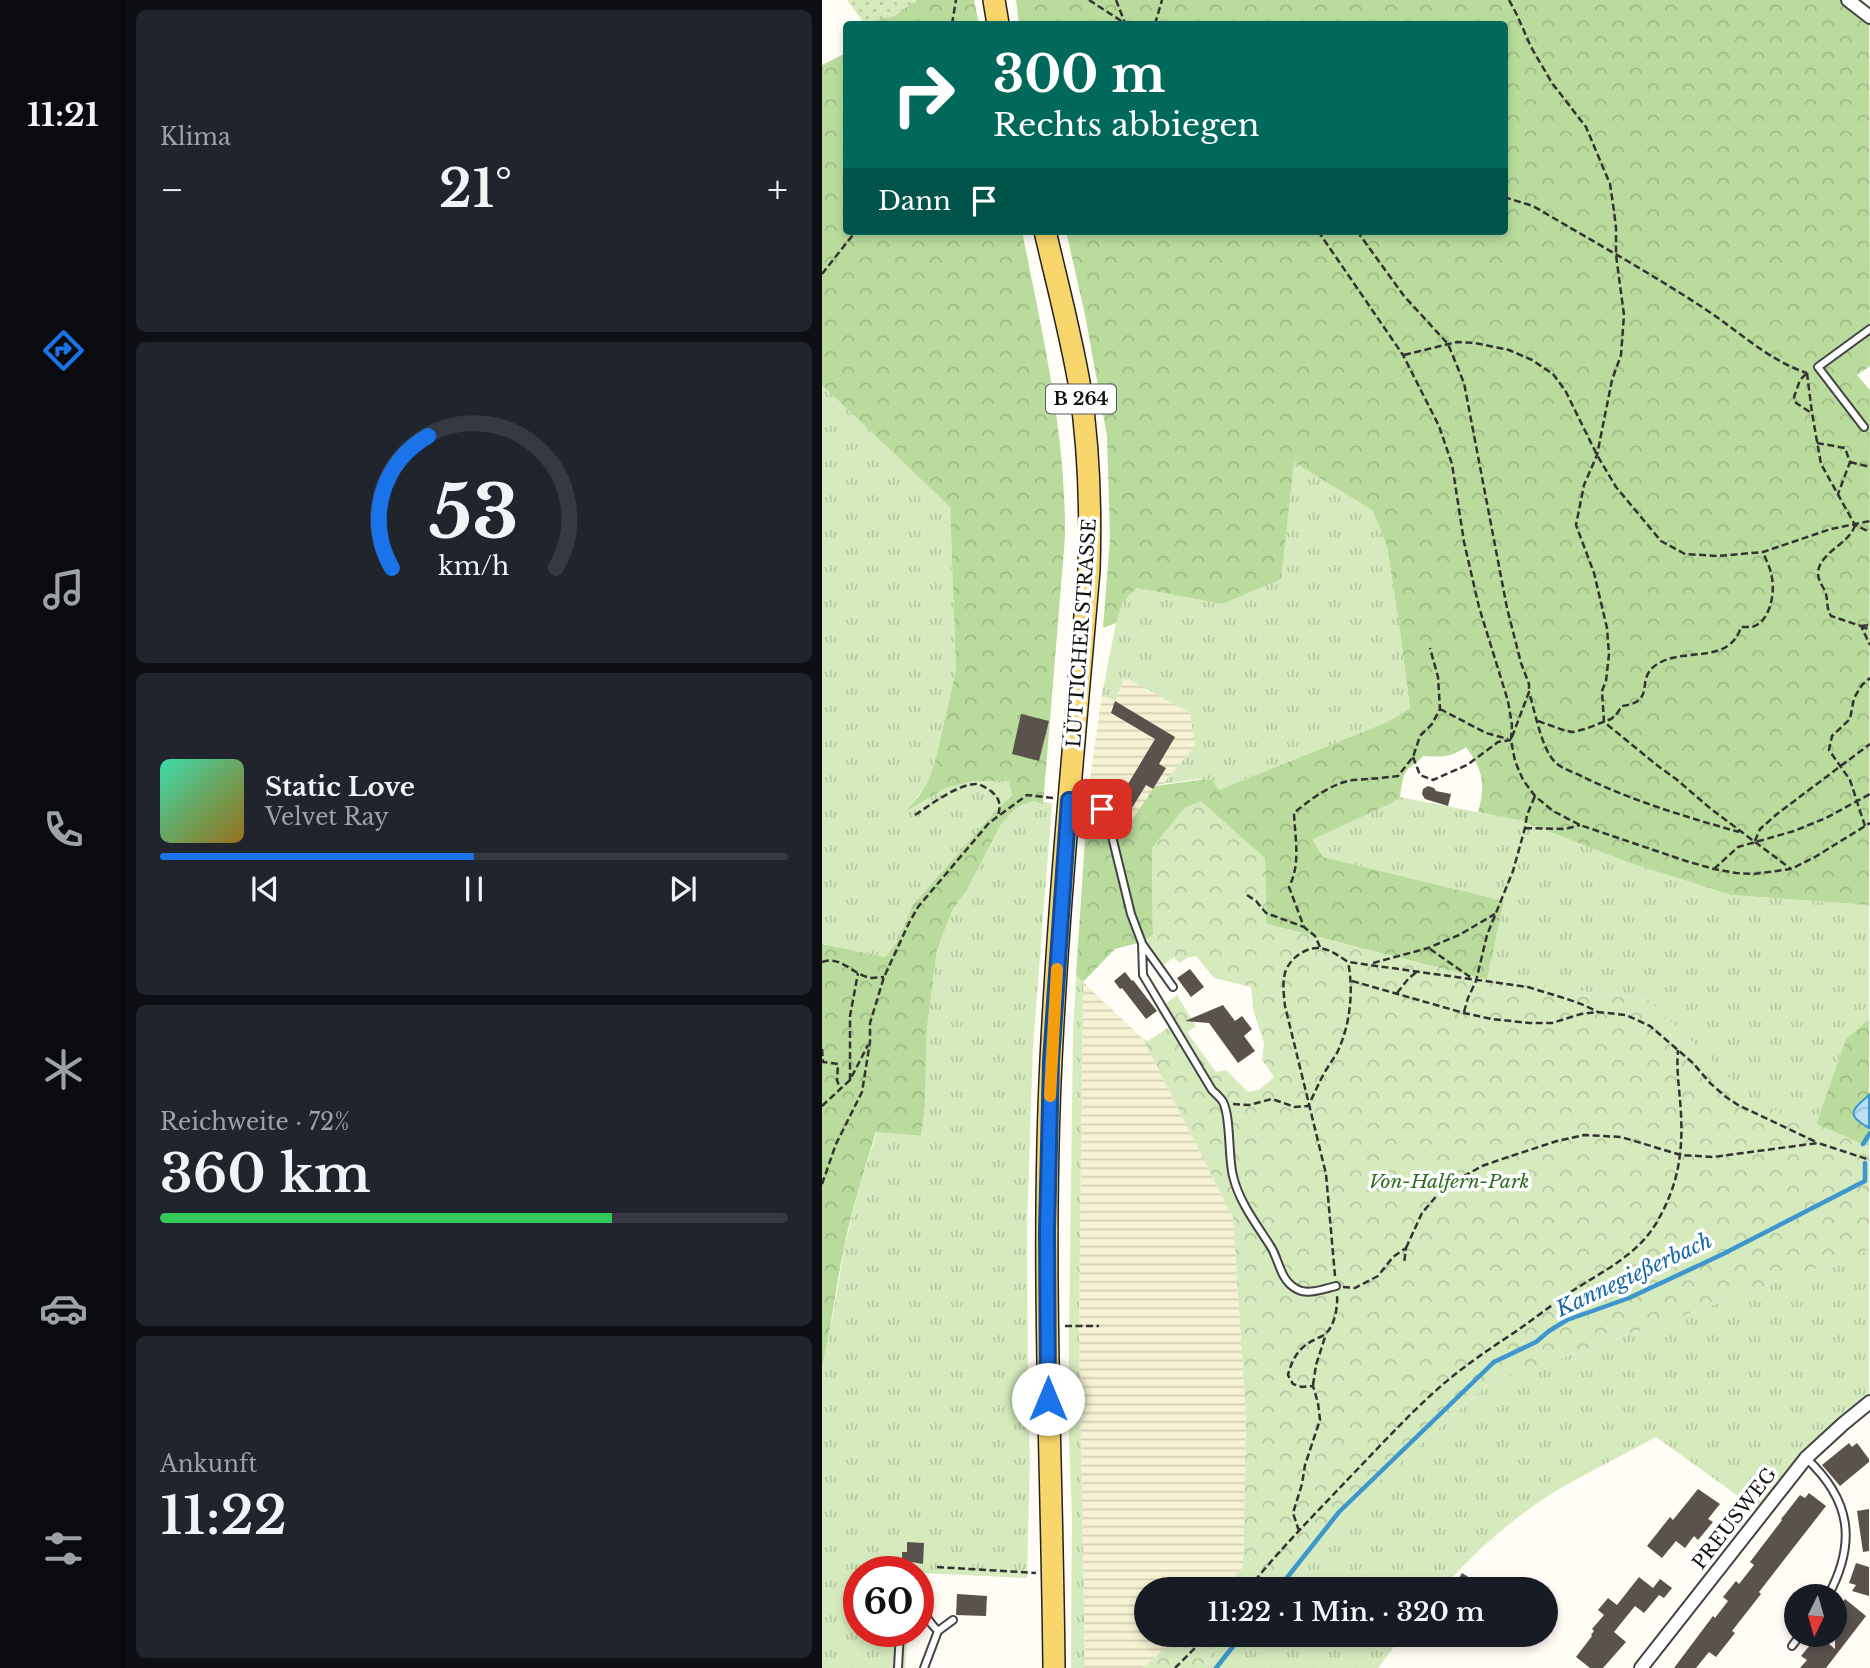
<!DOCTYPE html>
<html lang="de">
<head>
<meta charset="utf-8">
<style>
  body { margin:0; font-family:"Libre Baskerville",serif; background:#20242c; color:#f1f3f6; height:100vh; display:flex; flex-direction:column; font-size:26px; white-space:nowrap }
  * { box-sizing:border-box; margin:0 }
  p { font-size:23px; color:#9ea1a6 }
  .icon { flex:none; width:38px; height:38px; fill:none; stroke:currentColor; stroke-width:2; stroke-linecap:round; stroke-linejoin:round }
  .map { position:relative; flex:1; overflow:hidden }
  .drawer { display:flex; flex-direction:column; gap:10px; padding:10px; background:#0d0f14; width:696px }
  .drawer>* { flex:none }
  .guide { position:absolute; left:21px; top:21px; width:665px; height:214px; border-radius:7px; box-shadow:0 4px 10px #0003; background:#00695c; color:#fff; overflow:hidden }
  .needle { width:46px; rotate:185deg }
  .buttons { position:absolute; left:962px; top:1584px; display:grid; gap:14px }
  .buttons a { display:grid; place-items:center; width:63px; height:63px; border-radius:50%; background:#171b24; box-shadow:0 4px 10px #0003; font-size:35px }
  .speed { position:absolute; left:21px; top:1556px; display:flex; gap:14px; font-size:35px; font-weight:700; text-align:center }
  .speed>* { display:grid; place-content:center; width:91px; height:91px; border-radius:50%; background:#171b24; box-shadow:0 4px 10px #0003; line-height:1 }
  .speed .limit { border:10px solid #d22; background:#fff; color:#111 }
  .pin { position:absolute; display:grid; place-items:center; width:60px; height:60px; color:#fff; margin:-30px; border-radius:14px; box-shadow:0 4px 10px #0006 }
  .me { position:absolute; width:77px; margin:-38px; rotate:0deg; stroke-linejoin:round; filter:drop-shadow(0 0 5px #0008) }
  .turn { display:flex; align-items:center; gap:24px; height:147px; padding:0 35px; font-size:32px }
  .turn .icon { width:91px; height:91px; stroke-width:2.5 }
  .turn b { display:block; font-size:49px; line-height:60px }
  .then { display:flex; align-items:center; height:66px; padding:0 35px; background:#0003; gap:14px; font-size:26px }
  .big { font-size:52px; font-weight:600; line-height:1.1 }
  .drawer .card { flex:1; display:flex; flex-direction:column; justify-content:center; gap:10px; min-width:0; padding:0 24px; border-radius:10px; background:#20242c }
  .drawer .dial { align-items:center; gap:0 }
  .dial svg { height:182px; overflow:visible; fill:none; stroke:#363941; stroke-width:7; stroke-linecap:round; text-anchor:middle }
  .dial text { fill:#f1f3f6; stroke:none }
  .song { display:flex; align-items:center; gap:21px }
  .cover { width:84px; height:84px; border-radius:10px; background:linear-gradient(135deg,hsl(160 70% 55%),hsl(40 70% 35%)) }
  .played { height:7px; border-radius:4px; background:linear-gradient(90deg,#1a73e8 50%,#363941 50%) }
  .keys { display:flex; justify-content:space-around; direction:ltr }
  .heat { display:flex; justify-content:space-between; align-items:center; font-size:38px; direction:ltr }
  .charge { height:10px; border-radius:5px; background:linear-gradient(90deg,#34c759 72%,#363941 0) }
  .trip { position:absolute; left:312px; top:1577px; width:424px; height:70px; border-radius:35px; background:#171b24; box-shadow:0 4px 10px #0003; font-weight:600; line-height:70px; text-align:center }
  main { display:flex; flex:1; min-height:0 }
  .tab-bar { display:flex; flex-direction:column; width:126px; justify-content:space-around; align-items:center; background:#090b0e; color:#9ea1a6 }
  .tab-bar .icon { width:49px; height:49px }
  .tab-bar .selected { color:#1a73e8 }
  .tab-bar b { font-size:32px; color:#f1f3f6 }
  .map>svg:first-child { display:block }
  .farmland { fill:url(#farmland-rules) }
  .grass { fill:url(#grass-tufts) }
  .forest { fill:url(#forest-crowns) }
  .park { fill:url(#park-crowns) }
  .garden { fill:url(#garden-dots) }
  .water { fill:url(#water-waves); stroke:#3f96cf; stroke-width:2 }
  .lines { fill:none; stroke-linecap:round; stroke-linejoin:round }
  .stream { stroke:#3f96cf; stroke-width:4.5 }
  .building { fill:#5a524d }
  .lane-casing { stroke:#444; stroke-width:10 }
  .street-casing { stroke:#444; stroke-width:16 }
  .primary-casing { stroke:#222; stroke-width:24 }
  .path { stroke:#333; stroke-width:2.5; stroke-dasharray:7 3.5; stroke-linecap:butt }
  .lane { stroke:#fff; stroke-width:6 }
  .street { stroke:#fff; stroke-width:12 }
  .primary { stroke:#f9d66b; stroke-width:21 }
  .route-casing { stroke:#114b97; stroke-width:18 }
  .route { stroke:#1a73e8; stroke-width:12 }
  .slow { stroke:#f59e0b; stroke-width:12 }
  .labels { text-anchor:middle; stroke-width:7; stroke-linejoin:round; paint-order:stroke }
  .shield { fill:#fff; stroke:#585858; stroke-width:2 }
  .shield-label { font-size:18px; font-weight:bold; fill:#111 }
  .street-label { font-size:19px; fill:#111; stroke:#fff }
  .park-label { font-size:19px; font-style:italic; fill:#2f6b1f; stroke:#fff }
  .water-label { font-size:21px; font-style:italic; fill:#1768a6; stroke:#fff }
</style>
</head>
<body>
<main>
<nav class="tab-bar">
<b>11:21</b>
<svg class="icon selected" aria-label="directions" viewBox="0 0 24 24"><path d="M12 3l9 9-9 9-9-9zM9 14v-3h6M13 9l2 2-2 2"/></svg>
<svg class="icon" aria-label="music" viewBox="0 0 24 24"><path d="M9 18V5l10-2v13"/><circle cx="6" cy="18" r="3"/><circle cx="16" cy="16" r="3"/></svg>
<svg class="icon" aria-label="phone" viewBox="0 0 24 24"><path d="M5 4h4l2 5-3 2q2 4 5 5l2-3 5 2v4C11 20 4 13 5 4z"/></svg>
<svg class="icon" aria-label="climate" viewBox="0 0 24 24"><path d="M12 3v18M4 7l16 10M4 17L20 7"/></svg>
<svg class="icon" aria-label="car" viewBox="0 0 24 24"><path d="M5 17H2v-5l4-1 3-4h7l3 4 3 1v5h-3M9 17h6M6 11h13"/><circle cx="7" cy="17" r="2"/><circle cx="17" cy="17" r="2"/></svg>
<svg class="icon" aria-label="filters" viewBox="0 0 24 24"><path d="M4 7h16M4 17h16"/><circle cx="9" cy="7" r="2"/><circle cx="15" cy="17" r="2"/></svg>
</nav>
<section class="drawer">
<div class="card"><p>Klima</p>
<div class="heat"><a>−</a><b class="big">21°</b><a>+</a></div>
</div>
<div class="card dial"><svg viewBox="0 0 100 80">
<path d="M14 69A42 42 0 1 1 86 69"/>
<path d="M14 69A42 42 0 0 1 30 11" stroke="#1a73e8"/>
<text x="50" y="56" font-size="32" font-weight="700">53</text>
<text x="50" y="72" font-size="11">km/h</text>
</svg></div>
<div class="card">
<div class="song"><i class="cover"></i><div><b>Static Love</b><p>Velvet Ray</p></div></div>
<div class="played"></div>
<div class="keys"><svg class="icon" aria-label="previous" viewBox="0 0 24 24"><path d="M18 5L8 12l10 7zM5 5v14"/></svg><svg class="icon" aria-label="pause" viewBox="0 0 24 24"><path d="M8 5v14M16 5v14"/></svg><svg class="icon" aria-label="next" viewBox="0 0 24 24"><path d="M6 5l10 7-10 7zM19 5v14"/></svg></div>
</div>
<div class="card"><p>Reichweite · 72%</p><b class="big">360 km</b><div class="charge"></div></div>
<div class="card"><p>Ankunft</p><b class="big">11:22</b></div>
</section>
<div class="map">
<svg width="1048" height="1668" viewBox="0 0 1048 1668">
  <defs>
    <pattern id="farmland-rules" width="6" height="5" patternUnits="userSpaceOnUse" patternTransform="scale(1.75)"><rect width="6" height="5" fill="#f6f3d4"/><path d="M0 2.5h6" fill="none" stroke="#d2cfb5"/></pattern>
    <pattern id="grass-tufts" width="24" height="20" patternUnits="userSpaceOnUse" patternTransform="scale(1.75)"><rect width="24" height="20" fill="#d5ebbd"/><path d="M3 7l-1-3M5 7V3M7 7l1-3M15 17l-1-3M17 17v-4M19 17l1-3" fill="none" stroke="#b6c8a1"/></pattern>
    <pattern id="forest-crowns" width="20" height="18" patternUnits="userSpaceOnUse" patternTransform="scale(1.75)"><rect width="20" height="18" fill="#b9dc9c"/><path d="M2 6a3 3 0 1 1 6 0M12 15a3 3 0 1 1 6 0" fill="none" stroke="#9ebc85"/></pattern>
    <pattern id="park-crowns" width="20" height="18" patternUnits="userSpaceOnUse" patternTransform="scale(1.75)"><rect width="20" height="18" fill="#d5ebbd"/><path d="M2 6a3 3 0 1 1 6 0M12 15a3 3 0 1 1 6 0" fill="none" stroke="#b6c8a1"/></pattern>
    <pattern id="garden-dots" width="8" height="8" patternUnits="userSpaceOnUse" patternTransform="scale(1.75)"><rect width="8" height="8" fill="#d5ebbd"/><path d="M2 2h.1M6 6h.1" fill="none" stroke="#b6c8a1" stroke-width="1.8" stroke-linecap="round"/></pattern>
    <pattern id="water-waves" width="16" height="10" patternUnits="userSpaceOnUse" patternTransform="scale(1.75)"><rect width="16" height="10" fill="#b9e0f7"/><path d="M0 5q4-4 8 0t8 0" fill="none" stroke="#9ebfd3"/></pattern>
  </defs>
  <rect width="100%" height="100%" fill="#fffdf5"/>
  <!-- farmland -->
  <path class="farmland" d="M303,677l66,36 4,33 -32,38 -8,2 -34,51 -7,-21 -20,-20 -6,-2 14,-100 13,7z
    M261,982l60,57 90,179 13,199 -3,151 -20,21h-77v45l34,1 -37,33h-58l-6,-338z"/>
  <!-- grass -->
  <path class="grass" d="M0,385l128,122 6,163 -21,92 -8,21 -18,26 37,-21 29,-7h35l2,15 -13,11 -85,98 -17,37 -12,15 -63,-13z
    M472,461l78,49 15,36 14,92 9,70 -23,14 -168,68 -7,-10 -13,-1 -36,5 32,-38 -5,-33 -65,-36 -10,24 -13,-7 14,-71 7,-23 14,-12 85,16z
    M578,797l123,24 101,40 107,34 138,10v114l-23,20 -30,85 -60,-21 -109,-104 -160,-19 17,-79 -181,-44 -10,-19 77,-34z
    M213,801l7,4 1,-3 9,1 -19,244 -6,178 1,176 2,57 -3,120 -109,-5v-1h-59v59h49l-3,37h-83v-302l11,-51 12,-71 13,-52 19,-60 44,4 4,-30 2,-78 10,-78 15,-39 17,-25 32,-62 13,-14 8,-5z
    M254,975l7,7 -4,348 6,338h-14l1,-153 -4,-100 5,-381z
    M1047,1250v145l-20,14 -50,49 -40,53 -103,-74c-31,17 -64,33 -95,51 -44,26 -85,62 -119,101h-174l33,-38 187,-167z
    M408,1635h173l-25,33h-179z"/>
  <!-- forest -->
  <path class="forest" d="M94,0h58l5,24h-116l52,-22z
    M194,0h832l21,17 1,349 -13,9 13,15 -1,515 -138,-10 -107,-34 -101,-40 -45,-9c8,-27 5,-43 -12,-65 -16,11 -24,10 -43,9 -5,7 -13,9 -18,17 -3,6 -4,17 -5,24l-10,7 -77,35 10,18 181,44 -17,79 -221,-56 -1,-66 -113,-10 1,87 -11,7 -27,7 -32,33 -7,-7 12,-181c22,6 25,24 33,42l34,-50 52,-7 5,1 7,10 168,-68 23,-14 -9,-70 -14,-92 -15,-36 -78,-48 -13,117 -59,25 -85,-16 -14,13 -7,22 -13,5 7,-90 -3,-102 -22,-121 -19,-84h438v-207h-485z
    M24,53v178h176c20,101 44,202 43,306l-22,268 -8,-4 -13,4 -8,5 -13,14 -32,62 -17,25 -15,39 -10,78 -2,78 -4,30 -45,-4c-11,37 -23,73 -31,111 -9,41 -13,83 -23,123v-422l63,13 12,-15 16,-37 86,-98 13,-11 -3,-15h-34l-29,7 -40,23 13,-15 8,-13 8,-21 21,-92 -6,-163 -128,-122v-320z
    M1047,1019v76l-13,11 1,15 12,7v19l-53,-23 30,-85z"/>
  <!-- park -->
  <path class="park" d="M379,801l64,57 1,66 220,56 161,19 109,104 60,21 53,23v103l-381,134 -187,167 -33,38h-45l20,-22 3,-150 -13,-199 -90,-179 5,2 21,-14 -12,-16 20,-16 19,31 -9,6 29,40 10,-2 22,22 12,-3 14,-12 -12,-17 2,-16 -11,-36 -2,-21 -37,-9 -18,-22 -9,2 -8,5 -5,-6 -12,9 -20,-24 11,-7 -1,-87 32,-40z
    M358,1635v-1l50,1 -31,33h-56z"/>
  <!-- garden -->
  <path class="garden" d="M25,0h69l-21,16 -31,7z"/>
  <!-- water -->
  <path class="water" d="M1047,1095v33c-24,-13 -17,-18 0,-33z"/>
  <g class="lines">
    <!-- stream -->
    <path class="stream" d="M1041,1144l7,-11
      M456,1589l61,-77 155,-150 42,-20 13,-11 18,-11 62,-22 92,-43 144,-74v-18
      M394,1668l27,-34"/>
  </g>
  <!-- building -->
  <path class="building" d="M293,701l60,36 -16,27 7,4 -13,21 -7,-4 -19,31 -14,-9 4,-7 -4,-2 11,-17 4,3 27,-45 -44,-26z
    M199,714l28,7 -10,40 -27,-7z
    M606,786l6,2 2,3 15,3 -3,12 -23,-7 -3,-5 1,-5z
    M368,969l14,18 -13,10 -14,-19z
    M303,972l7,9 1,-1 24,31 -11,8 -24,-31 -2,1 -6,-8z
    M401,1005l12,16 7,-5 10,13 -8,7 11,15 -17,12 -29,-40 -24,-2z
    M1027,1443l3,4 5,-4 12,16v3l-29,24 -18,-21z
    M876,1489l22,15 -12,15 5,3 -15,18 -4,-4 -9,12 -9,-7 -14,17 -15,-12 23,-29 3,3z
    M987,1493l17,13 -67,86 2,2 -29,37 3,2 -19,24 -7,-5 -13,16h-22l39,-52 2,2 13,-17 -5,-4 13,-16 3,3 15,-19 -4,-3 32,-42 -1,-1 5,-6 14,-18 5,3z
    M1047,1509v42l-6,1 -6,-41z
    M85,1542l17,1 -1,21 -18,-3 -3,2v-11h5z
    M1034,1563l13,4v29l-17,-5 4,-6 -7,-2z
    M640,1573l13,8 -5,8h-18z
    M817,1577l14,11 7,-9 12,9 -8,10 -5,-3 -15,18 -9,-7 -21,26 12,10 -23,26h-13l-14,-11 16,-21 -1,-1 3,-4 -2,-2 12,-14 -6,-5 10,-12 9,7z
    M135,1594l30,2 -1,20 -30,-1z
    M1023,1599l21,17 -40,52h-26l7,-8 -6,-4 14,-17 4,3 3,-4 13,11v-38z"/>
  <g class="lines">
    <defs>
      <path id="lane" d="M1042,427l-46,-60 52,-38
        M250,800c18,1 23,0 35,16l24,98 11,29 1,32 69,115c4,4 9,8 11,12 8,15 5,55 10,74 6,26 24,49 38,71 8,13 9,32 24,41 12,8 28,1 41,-2
        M321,945l30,42
        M984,1458c45,42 51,84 22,138
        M82,1572l1,-5
        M100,1592c-1,18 4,27 16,39l-14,37
        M116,1631l15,-11
        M970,1646l9,-12
        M76,1668l2,-37"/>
      <path id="street" d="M1026,0l22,17
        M819,1668l165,-210 37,-34 27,-22"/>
      <path id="primary" d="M172,0l4,24
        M223,231c12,52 26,104 35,157 9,60 11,121 9,182 -14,163 -30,326 -38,490 -10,203 1,405 3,608"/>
    </defs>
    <!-- lane casing -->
    <use href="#lane" class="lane-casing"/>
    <!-- street casing -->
    <use href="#street" class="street-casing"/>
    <!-- primary casing -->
    <use href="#primary" class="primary-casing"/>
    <!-- path -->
    <path class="path" d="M267,0l37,24
      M294,0l9,23
      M687,0l8,15 14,32 21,36 34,44 24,57 4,27 2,17v27l8,60 -3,40 -9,25 -15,75 -13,30 -8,40 18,48 13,55 2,26 -3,27 -4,10 2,31 54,44 18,13 35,30 80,60
      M130,24l4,-24
      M333,24l7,-24
      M682,197l29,9c56,33 112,64 166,99 35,22 68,55 108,68
      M496,231l85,124 36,71 13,38 12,78 15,65 29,94 4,24 -1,15 4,21 8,19 12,16 18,15 27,14 106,36 28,8 22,4 18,1 37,-5 24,-12 55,-34
      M535,231l47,65 44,48 16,39 43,225 14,55 8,21v8
      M0,274l34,-43
      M582,355l53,-13 18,1 34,7 23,10 21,14 12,16 32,65 19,32 45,54 24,13 33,2 45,-4 68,-23 39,-8
      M985,373l5,40 9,51 34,61 15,7
      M984,374l-6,6 -6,17 2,6 14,9
      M995,443l28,5 5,14 -12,32
      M1028,462l20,5
      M1033,525c-5,19 -36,27 -37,48 0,9 6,14 8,21 2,9 0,13 5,22l30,10 9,19
      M1039,626l9,4
      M1039,626l9,-1
      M618,709l46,24 22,6
      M716,721l28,10 7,1 12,-3 26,-10 5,-4 6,-9c38,-5 9,-29 39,-44 28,-14 68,2 80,-35 0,0 10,0 11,0 18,-5 23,-33 20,-49 -1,-9 -6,-18 -9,-26
      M690,737l17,-45c6,19 12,56 26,70 7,7 19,10 28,15 50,24 103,40 156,55
      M591,757l7,18 13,5 34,-15 31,-23 13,-2
      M93,815c15,-10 43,-31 61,-31 5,0 10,4 15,7 9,8 10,13 7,25
      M1043,826l-15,-46 -21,-30 3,-14 18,-17 4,-21 8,-13 8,-7
      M703,828l40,1 15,-4
      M933,841l5,-12 17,-15 93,-70
      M892,869l24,-22 56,-16 32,-13 44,-24
      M425,895l9,6 10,12 38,14
      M498,947l-5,-11 -11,-9 -15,-40c12,-24 6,-47 5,-74 15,-13 38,-30 59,-33 15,-1 30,-2 45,-4l15,-19 7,-21 12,-12 8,-15 -2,-32 -8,-29
      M608,949l43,30
      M0,962c20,-7 31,14 50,16 4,0 8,-1 12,-1
      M551,963l55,-15 31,-13 36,-21
      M530,981l112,32 28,6 37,4h23l29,-9 17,-2 28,3 24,11 43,37 17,20 16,14 12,8 80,38
      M575,993l12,-15 9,-7
      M642,1012l4,-14 8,-17 11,-46 26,-64 12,-43 2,-13 8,-19
      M0,1049l1,13 15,2 -1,16 3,8
      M28,1080v-64l8,-43
      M411,1104l16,1 23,-6 23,8 13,-1c7,-13 12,-27 20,-39 3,-5 6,-9 9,-14 13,-27 17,-62 11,-91
      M0,1106l28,-26 18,-35
      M0,1184l14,-40 26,-52 8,-50v-19l14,-46 25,-54 9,-16 71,-84 38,-28 26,3
      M584,1248l16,-35 17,-20 11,-9 32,-18 17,-6 58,-19 27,-6 37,2 60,18 32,2 105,-14 52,17
      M513,1276l-9,-102 -41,-168c-1,-10 -3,-22 0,-33 4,-15 24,-29 39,-24 9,2 16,8 24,13l180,25c24,8 48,13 70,25
      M521,1287l12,1 23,-12 15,-19 13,-9 -2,16
      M243,1326h34
      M491,1385l3,-20 10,-31
      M477,1531l-6,-18 9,-29 3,-19 15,-45 -2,-17 -5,-17 -11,1 -9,-3 -5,-9c4,-16 11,-28 26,-35 3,-2 7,-3 10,-5 11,-8 14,-29 13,-41
      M115,1567l99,6
      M426,1589c32,-40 68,-76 103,-113 29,-30 58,-62 90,-90 24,-21 50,-38 77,-56 17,-12 34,-25 51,-37 32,-21 70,-38 89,-73 20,-35 25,-67 23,-106 -1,-22 -5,-42 -3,-64
      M353,1668l34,-34"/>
    <!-- lane -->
    <use href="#lane" class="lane"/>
    <!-- street -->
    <use href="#street" class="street"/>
    <!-- primary -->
    <use href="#primary" class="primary"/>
  </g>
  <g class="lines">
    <defs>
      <path id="route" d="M226,1399l-1,-169 4,-169 18,-261 23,1 10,8"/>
    </defs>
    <!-- route casing -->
    <use href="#route" class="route-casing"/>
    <!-- route -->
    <use href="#route" class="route"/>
    <!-- slow -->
    <path class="slow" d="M228,1096l7,-127"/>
  </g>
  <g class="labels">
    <!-- shield labels -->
    <rect class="shield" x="224" y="384.5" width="70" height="29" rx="5"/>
    <g class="shield-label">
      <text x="259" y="405">B 264</text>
    </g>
    <!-- street labels -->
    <g class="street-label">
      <text transform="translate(259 633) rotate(-86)" y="7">LÜTTICHER STRASSE</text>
      <text transform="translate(912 1518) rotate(-52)" y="7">PREUSWEG</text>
    </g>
    <!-- park labels -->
    <g class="park-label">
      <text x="627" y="1188">Von-Halfern-Park</text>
    </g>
    <!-- water labels -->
    <g class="water-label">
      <text transform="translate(812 1275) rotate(-25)" y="7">Kannegießerbach</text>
    </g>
  </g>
</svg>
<div class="buttons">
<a><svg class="needle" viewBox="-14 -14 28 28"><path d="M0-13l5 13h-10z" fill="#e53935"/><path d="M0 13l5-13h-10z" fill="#9ea1a6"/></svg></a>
</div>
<div class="speed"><div class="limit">60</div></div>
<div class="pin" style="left:280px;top:809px;background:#d93025"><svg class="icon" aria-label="arrive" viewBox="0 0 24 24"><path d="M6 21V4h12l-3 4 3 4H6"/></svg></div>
<svg class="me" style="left:226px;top:1399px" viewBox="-20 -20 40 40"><circle r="19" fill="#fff"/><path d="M0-13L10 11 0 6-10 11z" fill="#1a73e8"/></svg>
<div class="trip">11:22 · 1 Min. · 320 m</div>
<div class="guide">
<div class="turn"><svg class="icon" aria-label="right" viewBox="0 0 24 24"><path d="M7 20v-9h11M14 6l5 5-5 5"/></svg><div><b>300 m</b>Rechts abbiegen</div></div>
<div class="then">Dann<svg class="icon" aria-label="arrive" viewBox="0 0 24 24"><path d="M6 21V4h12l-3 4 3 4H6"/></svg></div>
</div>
</div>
</main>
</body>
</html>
